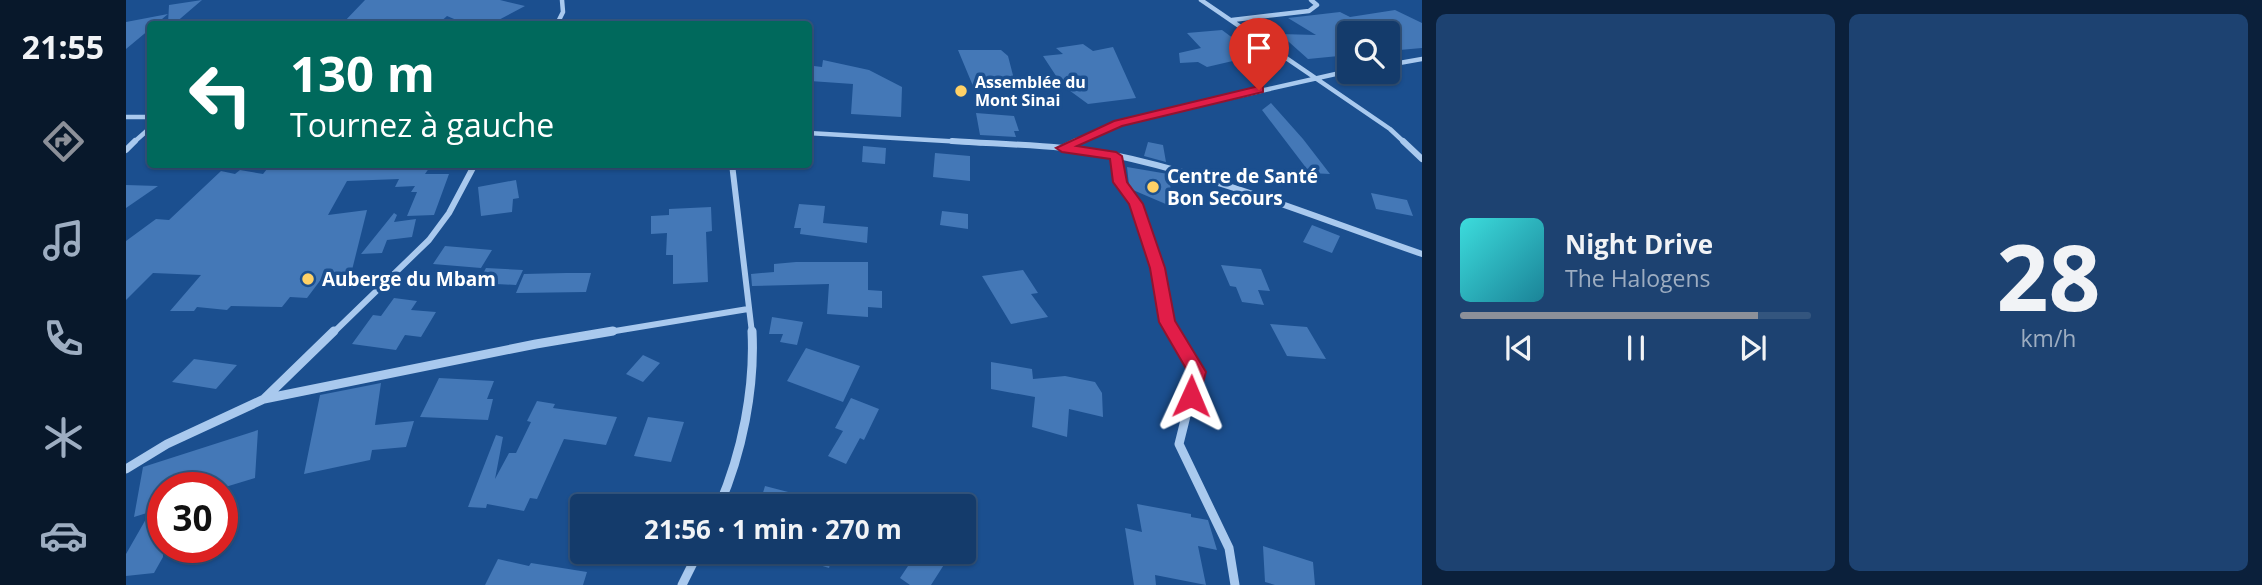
<!DOCTYPE html>
<html lang="fr">
<head>
<meta charset="utf-8">
<style>
  body { margin:0; font-family:"Open Sans",sans-serif; background:#1d4271; color:#f1f3f6; height:100vh; display:flex; flex-direction:column; font-size:26px; white-space:nowrap }
  * { box-sizing:border-box; margin:0 }
  p { font-size:23px; color:#9dadc1 }
  .icon { flex:none; width:38px; height:38px; fill:none; stroke:currentColor; stroke-width:2; stroke-linecap:round; stroke-linejoin:round }
  .map { position:relative; flex:1; overflow:hidden }
  .sheet { display:flex; flex-direction:column; gap:14px; padding:14px; background:#0b203b; width:840px }
  .sheet>* { flex:none }
  .guide { position:absolute; left:21px; top:21px; width:665px; height:147px; border-radius:7px; box-shadow:0 2px 5px #0004,0 0 0 2px #33557e; background:#00695c; color:#fff; overflow:hidden }
  .buttons { position:absolute; left:1211px; top:21px; display:grid; gap:14px }
  .buttons a { display:grid; place-items:center; width:63px; height:63px; border-radius:7px; background:#143b6b; box-shadow:0 2px 5px #0004,0 0 0 2px #33557e; font-size:35px }
  .speed { position:absolute; left:21px; top:472px; display:flex; gap:14px; font-size:35px; font-weight:700; text-align:center }
  .speed>* { display:grid; place-content:center; width:91px; height:91px; border-radius:50%; background:#143b6b; box-shadow:0 2px 5px #0004,0 0 0 2px #33557e; line-height:1 }
  .speed .limit { border:10px solid #d22; background:#fff; color:#111 }
  .pin { position:absolute; display:grid; place-items:center; width:60px; height:60px; color:#fff; margin:-72px -30px; border-radius:50% 50% 50% 0; rotate:-45deg; box-shadow:0 0 7px #0007 }
  .pin .icon { rotate:45deg }
  .me { position:absolute; width:77px; margin:-38px; rotate:1deg; stroke-linejoin:round; filter:drop-shadow(0 0 5px #0008) }
  .turn { display:flex; align-items:center; gap:24px; height:147px; padding:0 28px; font-size:32px }
  .turn .icon { width:91px; height:91px; stroke-width:2.5 }
  .turn b { display:block; font-size:49px; line-height:60px }
  .sheet .card { flex:1; display:flex; flex-direction:column; justify-content:center; gap:10px; min-width:0; padding:0 24px; border-radius:10px; background:#1d4271 }
  .sheet .dial { align-items:center; gap:0 }
  .dial b { font-size:91px; line-height:1 }
  .song { display:flex; align-items:center; gap:21px }
  .cover { width:84px; height:84px; border-radius:10px; background:linear-gradient(135deg,hsl(180 70% 55%),hsl(190 70% 35%)) }
  .played { height:7px; border-radius:4px; background:linear-gradient(90deg,#8c9099 85%,#33557e 85%) }
  .keys { display:flex; justify-content:space-around; direction:ltr }
  .sheet .tiles { flex:1; display:grid; gap:14px; grid-template-columns:repeat(2,1fr) }
  .trip { position:absolute; left:444px; top:494px; width:406px; height:70px; border-radius:7px; background:#143b6b; box-shadow:0 2px 5px #0004,0 0 0 2px #33557e; font-weight:700; line-height:70px; text-align:center }
  main { display:flex; flex:1; min-height:0 }
  .dock { display:flex; flex-direction:column; width:126px; justify-content:space-around; align-items:center; background:#08182b; color:#9dadc1 }
  .dock .icon { width:49px; height:49px }
  .dock .selected { color:#8c9099 }
  .dock b { font-size:32px; color:#f1f3f6 }
  .map>svg:first-child { display:block }
  .building { fill:#4478b7 }
  .lines { fill:none; stroke-linecap:round; stroke-linejoin:round }
  .street-far2 { stroke:#a9c9ee; stroke-width:4.5 }
  .street-far1 { stroke:#a9c9ee; stroke-width:6 }
  .street { stroke:#a9c9ee; stroke-width:9 }
  .route { fill:#e11d48; stroke:#92132f; stroke-width:2 }
  .poi-dot { fill:#ffd166; stroke:#1b4f8f; stroke-width:2.5 }
  .labels { text-anchor:middle; stroke-width:7; stroke-linejoin:round; paint-order:stroke }
  .far-poi-label { font-size:16px; font-weight:bold; fill:#fff; stroke:#1b4f8f; text-anchor:start }
  .poi-label { font-size:19px; font-weight:bold; fill:#fff; stroke:#1b4f8f; text-anchor:start }
</style>
</head>
<body>
<main>
<nav class="dock">
<b>21:55</b>
<svg class="icon selected" aria-label="directions" viewBox="0 0 24 24"><path d="M12 3l9 9-9 9-9-9zM9 14v-3h6M13 9l2 2-2 2"/></svg>
<svg class="icon" aria-label="music" viewBox="0 0 24 24"><path d="M9 18V5l10-2v13"/><circle cx="6" cy="18" r="3"/><circle cx="16" cy="16" r="3"/></svg>
<svg class="icon" aria-label="phone" viewBox="0 0 24 24"><path d="M5 4h4l2 5-3 2q2 4 5 5l2-3 5 2v4C11 20 4 13 5 4z"/></svg>
<svg class="icon" aria-label="climate" viewBox="0 0 24 24"><path d="M12 3v18M4 7l16 10M4 17L20 7"/></svg>
<svg class="icon" aria-label="car" viewBox="0 0 24 24"><path d="M5 17H2v-5l4-1 3-4h7l3 4 3 1v5h-3M9 17h6M6 11h13"/><circle cx="7" cy="17" r="2"/><circle cx="17" cy="17" r="2"/></svg>
</nav>
<div class="map">
<svg width="1296" height="585" viewBox="0 0 1296 585">
  <rect width="100%" height="100%" fill="#1b4f8f"/>
  <!-- building -->
  <path class="building" d="M76,0l-28,24h-6l1,-19z
    M239,0h135l25,6 -34,18h-25l-19,-8 -9,8h-96z
    M1269,10l27,13v25l-34,3v-18h-39v22l-41,4 -28,-25 36,1 -28,-17 52,-6 10,5z
    M42,14l-12,10h-6v5l-24,20v-27z
    M1096,30l35,26 -23,2 3,2 -30,7 -9,-5 -18,1 -1,-10 22,-5 -14,-15z
    M957,44l10,7 20,-4 23,51 -48,6 -26,-19 -19,-29 20,-2 -7,-6z
    M832,50h43l7,6 7,27h-5l2,7 -39,-4z
    M697,60l46,10 33,17 -1,30 -50,-3 2,-30 -43,-3 4,-15 8,1z
    M1145,103l32,36 27,35 -20,-1 -48,-63z
    M850,113l38,3 5,15h-5l2,6 -36,-2z
    M1022,142l15,3 3,17 -22,-6z
    M737,146l23,2 -1,16 -23,-2z
    M809,153l35,3v25l-37,-4z
    M173,164h133l-7,10h24l-15,41 -27,1 10,-24h-6l4,-6 -20,1 4,-8 -52,2 -19,34 39,-5 -16,64h-26l-18,24 -17,-1 -8,10 -51,-1 -4,4 -30,-3 -3,4h-24l31,-36 -48,-2 -27,27v-59l30,-22 13,1 52,-49 14,3 5,-4 23,4 4,-5h22l3,-4z
    M1001,167l41,7 3,16 5,2 -8,13 -35,-15 -4,-5z
    M390,180l3,18 -6,1 -1,13 -31,4 -3,-29z
    M0,185l32,1 -32,22z
    M1245,193l36,7 6,16 -37,-7z
    M673,204l26,2 -2,17 45,4 -1,16 -67,-9 1,-6h-7z
    M585,207l1,24 -6,1 2,50 -35,2v-29h-7l1,-22 -16,1v-18l18,-1v-6z
    M816,211l26,3v15l-28,-4z
    M268,213l3,2 -3,7 22,-3 -4,18 -25,3 -5,13 -21,1z
    M1186,225l28,11 -8,17 -29,-11z
    M319,246l47,4 -11,18 -48,-4z
    M670,262h72v28l14,1v17l-14,-1v10l-41,-3 2,-30 -77,2 -1,-12 23,-2v-8z
    M1095,265l40,4 9,22 -12,-1 6,15 -22,-3 -6,-15 -6,-1z
    M360,268l37,2 -7,15 -38,-2z
    M897,270l15,23 -7,1 17,23 -37,7 -29,-48z
    M440,273h25l-5,19 -70,1 8,-19z
    M268,298l23,3 -6,9 25,2 -15,25 -16,-2 -9,15 -44,-6 21,-29 8,1z
    M646,317l31,5 -6,23 -17,-3 3,-8h-14z
    M1144,324l37,3 19,32 -39,-3z
    M680,348l54,18 -17,36 -56,-21z
    M517,355l17,8 -17,19 -17,-8z
    M68,359l43,6 -21,24 -44,-7z
    M865,362l41,7 1,10 32,-3 30,6 7,11 1,24 -34,-8 -2,28 -35,-10 3,-30 -44,-8z
    M313,378l55,3 -7,18h6l-5,21 -68,-3z
    M255,383l-6,42 39,-4 -8,26 -34,3 -2,10 -66,14 16,-79z
    M725,398l28,11 -15,31 -4,-2 -14,26 -18,-8 15,-25 -8,-3z
    M411,401l18,3 -2,4 64,9 -11,28 -42,-6 -27,60 -7,-1 -6,13 -37,-7 -1,4 -18,-1 28,-72 7,2 -8,42 14,-26h7l15,-31 -4,-1z
    M522,417l36,5 -13,40 -37,-6z
    M132,430l-3,48 -33,10h-59v69l-9,16 -28,3v-22l24,-42 -16,5 9,-50z
    M639,486l54,14v6h-60z
    M1011,504l54,10v3l17,3 9,30 -19,-4 8,39 -51,-10 1,10h-22l-9,-57 17,4z
    M1137,546l50,16 2,23h-40l-10,-3z
    M662,551h46l-5,17 -42,-13z
    M792,551h15l14,9 -16,25h-21l-10,-7z
    M372,559l31,7 2,-3 56,9 -4,13h-98z"/>
  <g class="lines">
    <!-- street-far2 -->
    <path class="street-far2" d="M1075,0l189,129 15,14
      M1106,20l77,-9 8,-6 -6,-5
      M431,24l6,-12 -1,-12
      M1262,65l34,-6
      M0,117h24
      M682,133l173,10
      M7,143l17,-15
      M946,143l46,-20 231,-52"/>
    <!-- street-far1 -->
    <path class="street-far1" d="M826,141c59,4 122,4 180,18 99,23 194,62 290,95
      M1277,141l19,18
      M938,147l12,-6
      M0,150l9,-9
      M990,156l4,26 16,22 22,64 9,54 7,11
      M606,164l20,169
      M207,333l96,-93 20,-27 26,-49
      M477,333l145,-24"/>
    <!-- street -->
    <path class="street" d="M1047,331l24,41 -18,72 50,104 6,37
      M138,399l272,-55 77,-13
      M0,469l41,-25 97,-45 70,-68
      M593,506c23,-53 36,-117 33,-175
      M556,585l17,-34"/>
  </g>
  <!-- route -->
  <path class="route" d="M1133,86l4,1v5l-141,34 -45,20 39,6 6,4 5,26 16,22 22,64 10,53 31,51 -8,29 -7,2 -6,-2 -3,-5 6,-24 -29,-50 -9,-54 -21,-64 -16,-22 -3,-23 -48,-7 -6,-4 58,-27z"/>
  <!-- markers -->
  <g class="poi-dot">
    <circle cx="835" cy="91" r="7"/>
    <circle cx="1027" cy="187" r="7"/>
    <circle cx="182" cy="279" r="7"/>
  </g>
  <g class="labels">
    <!-- far-poi labels -->
    <g class="far-poi-label">
      <text x="849" y="88">Assemblée du<tspan x="849" dy="18">Mont Sinai</tspan></text>
    </g>
    <!-- poi labels -->
    <g class="poi-label">
      <text x="1041" y="183">Centre de Santé<tspan x="1041" dy="22">Bon Secours</tspan></text>
      <text x="196" y="286">Auberge du Mbam</text>
    </g>
  </g>
</svg>
<div class="buttons">
<a><svg class="icon" aria-label="search" viewBox="0 0 24 24"><circle cx="10" cy="10" r="6"/><path d="M15 15l6 6"/></svg></a>
</div>
<div class="speed"><div class="limit">30</div></div>
<div class="pin" style="left:1133px;top:90px;background:#d93025"><svg class="icon" aria-label="arrive" viewBox="0 0 24 24"><path d="M6 21V4h12l-3 4 3 4H6"/></svg></div>
<svg class="me" style="left:1065px;top:396px" viewBox="-20 -20 40 40"><path d="M0-17L14 15 0 8-14 15z" fill="#e11d48" stroke="#fff" stroke-width="4"/></svg>
<div class="trip">21:56 · 1 min · 270 m</div>
<div class="guide">
<div class="turn"><svg class="icon" aria-label="left" viewBox="0 0 24 24"><path d="M17 20v-9H6M10 6l-5 5 5 5"/></svg><div><b>130 m</b>Tournez à gauche</div></div>
</div>
</div>
<section class="sheet">
<div class="tiles">
<div class="card">
<div class="song"><i class="cover"></i><div><b>Night Drive</b><p>The Halogens</p></div></div>
<div class="played"></div>
<div class="keys"><svg class="icon" aria-label="previous" viewBox="0 0 24 24"><path d="M18 5L8 12l10 7zM5 5v14"/></svg><svg class="icon" aria-label="pause" viewBox="0 0 24 24"><path d="M8 5v14M16 5v14"/></svg><svg class="icon" aria-label="next" viewBox="0 0 24 24"><path d="M6 5l10 7-10 7zM19 5v14"/></svg></div>
</div>
<div class="card dial"><b>28</b><p>km/h</p></div>
</div>
</section>
</main>
</body>
</html>
